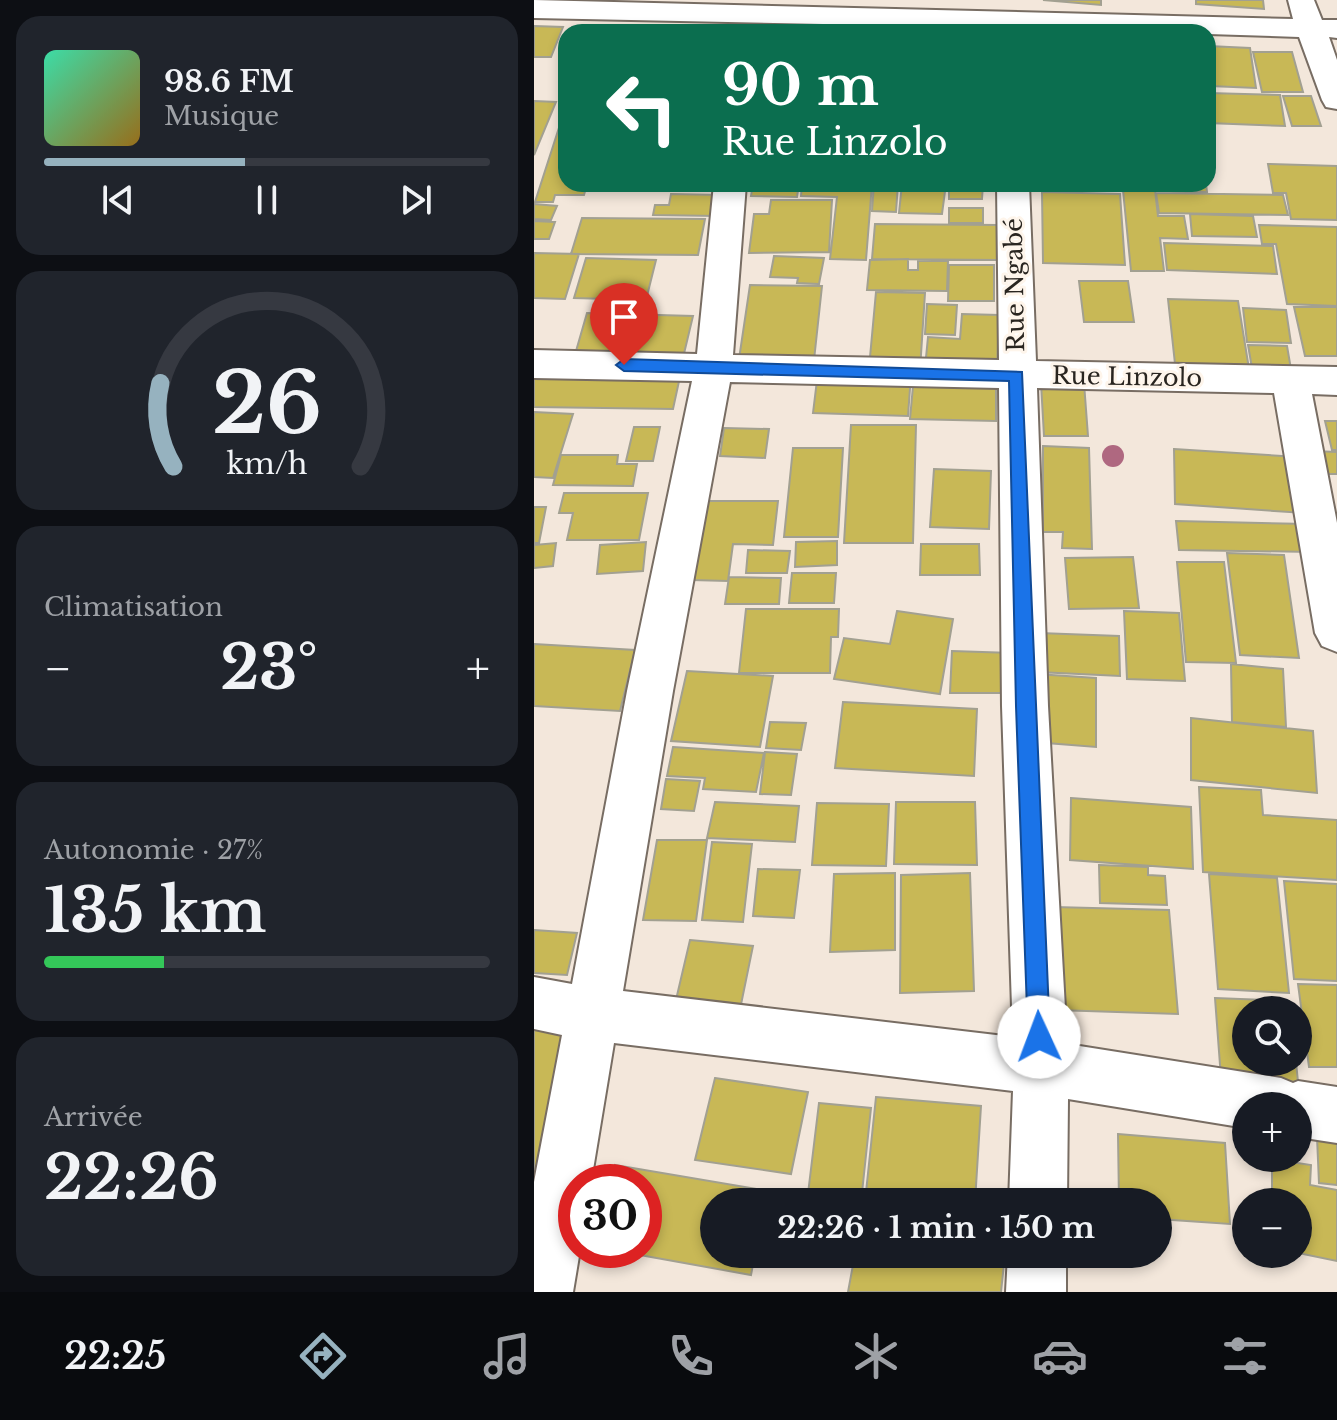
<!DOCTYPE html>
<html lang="fr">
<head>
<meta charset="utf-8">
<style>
  body { margin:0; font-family:"Libre Baskerville",serif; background:#20242c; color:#f1f3f6; height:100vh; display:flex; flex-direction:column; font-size:30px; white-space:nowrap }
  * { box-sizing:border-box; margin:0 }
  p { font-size:26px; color:#9ea1a6 }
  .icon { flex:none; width:44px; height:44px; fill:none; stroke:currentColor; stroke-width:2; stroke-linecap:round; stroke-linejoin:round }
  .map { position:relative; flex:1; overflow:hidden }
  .drawer { display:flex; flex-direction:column; gap:16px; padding:16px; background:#0d0f14; width:534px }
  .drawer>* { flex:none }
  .guide { position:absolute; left:24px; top:24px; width:658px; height:168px; border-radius:24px; box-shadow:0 4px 12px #0003; background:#0b6e4f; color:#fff; overflow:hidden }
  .fabs { position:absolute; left:698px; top:996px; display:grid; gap:16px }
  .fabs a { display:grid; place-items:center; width:80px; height:80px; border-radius:50%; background:#171b24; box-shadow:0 4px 12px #0003; font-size:40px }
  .speed { position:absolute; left:24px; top:1164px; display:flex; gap:16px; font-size:40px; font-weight:700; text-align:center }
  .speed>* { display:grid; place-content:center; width:104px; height:104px; border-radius:50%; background:#171b24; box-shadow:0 4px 12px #0003; line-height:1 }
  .speed .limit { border:12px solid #d22; background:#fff; color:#111 }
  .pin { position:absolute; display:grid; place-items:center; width:68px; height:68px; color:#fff; margin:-82px -34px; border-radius:50% 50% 50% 0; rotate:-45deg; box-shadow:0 0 8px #0007 }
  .pin .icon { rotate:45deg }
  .me { position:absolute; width:88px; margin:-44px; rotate:358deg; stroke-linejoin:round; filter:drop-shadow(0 0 6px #0008) }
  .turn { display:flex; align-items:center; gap:28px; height:168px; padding:0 32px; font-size:36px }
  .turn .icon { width:104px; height:104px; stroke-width:2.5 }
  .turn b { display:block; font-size:56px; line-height:68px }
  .big { font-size:60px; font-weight:800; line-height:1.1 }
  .drawer .widget { flex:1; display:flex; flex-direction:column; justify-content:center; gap:12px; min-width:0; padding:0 28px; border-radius:24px; background:#20242c }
  .drawer .dial { align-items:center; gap:0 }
  .dial svg { height:208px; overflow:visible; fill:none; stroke:#363941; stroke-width:7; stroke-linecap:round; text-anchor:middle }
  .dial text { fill:#f1f3f6; stroke:none }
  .song { display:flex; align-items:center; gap:24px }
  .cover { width:96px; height:96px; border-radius:12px; background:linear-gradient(135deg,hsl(160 70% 55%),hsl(40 70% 35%)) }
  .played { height:8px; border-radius:4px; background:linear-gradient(90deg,#96b2bf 45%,#363941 45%) }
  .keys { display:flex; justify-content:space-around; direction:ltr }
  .heat { display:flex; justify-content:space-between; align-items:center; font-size:44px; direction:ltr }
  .charge { height:12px; border-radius:6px; background:linear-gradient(90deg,#34c759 27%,#363941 0) }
  .trip { position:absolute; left:166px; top:1188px; width:472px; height:80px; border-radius:40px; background:#171b24; box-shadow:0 4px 12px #0003; font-weight:800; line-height:80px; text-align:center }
  .menu { display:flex; height:128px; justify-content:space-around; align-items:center; background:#090b0e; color:#9ea1a6 }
  .menu .icon { width:56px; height:56px }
  .menu .current { color:#96b2bf }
  .menu b { font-size:36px; color:#f1f3f6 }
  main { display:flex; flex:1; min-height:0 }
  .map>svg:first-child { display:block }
  .building { fill:#c8b856; stroke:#a2a091; stroke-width:2 }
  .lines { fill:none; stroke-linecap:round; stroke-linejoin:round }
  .street-casing { stroke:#786d63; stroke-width:4 }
  .street { fill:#fff; fill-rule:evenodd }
  .tree { fill:#af6880 }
  .route { fill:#1a73e8; stroke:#114b97; stroke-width:2 }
  .labels { text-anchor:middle; stroke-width:6; stroke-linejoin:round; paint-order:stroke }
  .street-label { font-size:24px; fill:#292520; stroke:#fef5eb }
</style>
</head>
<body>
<main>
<section class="drawer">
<div class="widget">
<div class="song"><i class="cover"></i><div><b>98.6 FM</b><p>Musique</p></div></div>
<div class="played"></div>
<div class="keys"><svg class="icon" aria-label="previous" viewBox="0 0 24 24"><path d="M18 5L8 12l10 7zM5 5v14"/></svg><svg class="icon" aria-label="pause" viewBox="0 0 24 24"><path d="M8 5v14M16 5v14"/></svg><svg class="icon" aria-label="next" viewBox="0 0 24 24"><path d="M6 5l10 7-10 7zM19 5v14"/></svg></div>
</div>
<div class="widget dial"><svg viewBox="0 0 100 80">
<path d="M14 69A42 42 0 1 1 86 69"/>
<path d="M14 69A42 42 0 0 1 9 37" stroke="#96b2bf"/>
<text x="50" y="56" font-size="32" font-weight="700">26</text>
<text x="50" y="72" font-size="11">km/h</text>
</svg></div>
<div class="widget"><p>Climatisation</p>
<div class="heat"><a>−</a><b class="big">23°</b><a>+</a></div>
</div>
<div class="widget"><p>Autonomie · 27%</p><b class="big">135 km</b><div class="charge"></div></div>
<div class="widget"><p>Arrivée</p><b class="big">22:26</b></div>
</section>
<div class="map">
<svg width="803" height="1292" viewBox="0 0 803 1292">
  <rect width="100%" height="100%" fill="#f3e7db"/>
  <!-- building -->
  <path class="building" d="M509,0h58v5z
    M662,0h67l1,9 -68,-5z
    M0,26l29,1 -12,30h-17z
    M38,27l87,4 -89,1z
    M674,46l42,2 6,40 -46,-2z
    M719,52h39l11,40h-41z
    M674,93l72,2 5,31 -77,-3z
    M749,96h28l10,30h-29z
    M0,101l22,1 -22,53z
    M32,106v78h21l-3,11h-29l-2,7h-18z
    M734,164l69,2v54l-46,-1 -5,-26h-13z
    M219,184h46l-2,13 -46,-1z
    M268,184h70l-6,76 -36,-1 7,-62 -36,-1z
    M340,184h24l-2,28 -24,-1z
    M368,184h44l-4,30 -43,-1z
    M415,184h34l-1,15h-33z
    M598,184h74l1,8 -75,-2z
    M589,190h32l3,26h26l4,23 -28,-1 4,33h-33z
    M508,192l78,2 5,71 -82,-2z
    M622,193l127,2 5,20 -129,-2z
    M137,194l50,1 -4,21 -64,-1 2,-10h14z
    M237,200h61l-3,52 -80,1 5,-39h15z
    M0,204l23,2 -6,14 -17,-1z
    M415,208h34v15h-34z
    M656,214l63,2 4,21 -65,-1z
    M48,218l123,1 -7,36 -127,-1z
    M0,221l21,1 -6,17h-15z
    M341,224l123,1 1,35 -127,-1z
    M725,225l78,2v79l-50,-2 -11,-60h-14z
    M630,243l109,3 4,28 -110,-4z
    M0,253l45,1 -14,45 -31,-1z
    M240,256l50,2 -5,26 -22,-1 1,-5 -28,-1z
    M52,258l70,2 -10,40 -72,-2z
    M374,259v11h10v-9h30l-1,30 -80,-1 3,-30z
    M415,265h45v36h-46z
    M545,281h49l6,41h-50z
    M216,285l72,1 -8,74 -75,-1z
    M342,292l49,1 -5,77 -51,-2z
    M634,299l70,2 12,74 -74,-2z
    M393,304l30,1 -2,30 -30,-1z
    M760,307h43v49h-32z
    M709,308l43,2 5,33 -44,-1z
    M53,313l106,3 -11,46 -108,-4z
    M428,314l37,1 -2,56 -72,-3 3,-31 32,2z
    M714,345l39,1 5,29 -39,-1z
    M0,370l147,2 -8,37 -139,-2z
    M284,372l93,3 -3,41 -95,-3z
    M380,375l82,2v44l-86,-2z
    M507,383h43l4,53h-44z
    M0,412l39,2 -20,64 -19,-1z
    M791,421h12v29h-5z
    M317,425h65l-3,118h-69z
    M100,427h26l-7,34h-27z
    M190,428l45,1 -4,29 -45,-2z
    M509,446l46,2 3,101 -30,-1 1,-16h-20z
    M259,448h50l-5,89h-54z
    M640,449l124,8 6,56 -129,-9z
    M779,451l24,1v22h-19z
    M27,455h57l-1,9h20l-4,22 -80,-1z
    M400,469l57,2 -2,58 -59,-2z
    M30,493h84l-9,47h-72l6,-27h-14z
    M170,501h74l-5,44 -40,-1 -5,37 -36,-1z
    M0,507h12l-7,36h-5z
    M642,521l132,3 5,28 -134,-2z
    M303,541v24l-42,2 1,-25z
    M112,542l-3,29 -46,3 3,-29z
    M22,543l-3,23 -19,2v-23z
    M387,544h58l1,31h-60z
    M214,550l42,1 -3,22h-41z
    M693,553l57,2 15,103 -59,-3z
    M599,557l6,51 -70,1 -4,-51z
    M643,562h47l12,101 -50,-1z
    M258,573h44l-2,30h-45z
    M195,577l52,1 -2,26h-54z
    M212,609h93l-1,28h-7l-1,36h-91z
    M363,611l56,8 -13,75 -106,-15 10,-41 46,6z
    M590,611l55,2 6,68 -58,-2z
    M505,633l80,3 1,40 -82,-4z
    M0,644l101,6 -15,61 -86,-5z
    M418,651l60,2 1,40h-63z
    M697,664l52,5 3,58 -54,-5z
    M153,671l86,5 -13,71 -89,-6z
    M502,674l60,4v69l-62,-5z
    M309,702l134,7 -3,67 -139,-8z
    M657,718l122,13 4,62 -126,-13z
    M236,722l36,1 -5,27 -35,-2z
    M139,747l91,6 -8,39 -53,-3 2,-11 -38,-2z
    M231,752l32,2 -6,41 -31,-1z
    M132,779l34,2 -6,30 -33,-2z
    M665,787l62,3 2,25 74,5v60l-134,-8z
    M537,798l120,9 2,62 -123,-9z
    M181,802l84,4 -4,36 -88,-4z
    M362,802h79l2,63 -83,-1z
    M283,803l72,1 -3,62 -74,-1z
    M123,840h50l-11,81 -53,-1z
    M178,842l40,2 -9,78 -41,-2z
    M565,865l49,2v8l17,1 2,29 -67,-2z
    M224,869l42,1 -6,48 -41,-2z
    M361,873v77l-65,2 4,-78z
    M436,873l4,118 -74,2 1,-118z
    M675,874l68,4 12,115 -71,-4z
    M750,881l53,3v97l-43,-2z
    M520,907l115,3 9,104 -122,-4z
    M0,930l43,3 -10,42 -33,-2z
    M156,940l63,6 -16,78 -65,-7z
    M764,984l39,1v82h-28z
    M681,998l74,3 1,9h-44v52h50l2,20 -77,-4z
    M0,1019h44l-44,181z
    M181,1078l93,14 -17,82 -96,-14z
    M342,1097l105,9 -6,96h-110z
    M285,1103l52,5 -10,94h-54z
    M584,1134l107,9 5,81 -72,-5v-17h-39z
    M783,1137l20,3v45l-18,-2z
    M738,1159l39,6 -1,20 27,5v71l-39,-8v-51h-26z
    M81,1165l153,26 -2,11h-52v52h41l-4,21 -139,-25h32v-68h-34z
    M321,1254h95l54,10 -3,28h-153z"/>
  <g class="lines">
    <defs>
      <path id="street" d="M0,0l759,19 -5,-19h26l8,20h15v18l-8,-1 8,23v49l-11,-2 -4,-7 -23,-63 -91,-3v-2l-674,-14z
        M180,184h32l-13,171 266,5 -2,-176h32l7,177 301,6v28l-25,-1 25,129v129l-15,-6 -7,-13 -41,-240 -237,-5 11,318 19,338 214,34 12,5 5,-2 39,6v56l-39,-6v-31h-52v22l-178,-29 -1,103h-58l4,-111 -399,-48 -23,139h-15v68h4l-7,42h-39v-110l28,-147 -28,-6v-52l38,7 55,-293 65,-310 -158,-3v-28l163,4zM196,382l269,6 3,318 11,331 -390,-46 50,-300z
        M474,1254h58v38h-60z"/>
    </defs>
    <!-- street casing -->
    <use href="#street" class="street-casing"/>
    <!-- street -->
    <use href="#street" class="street"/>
  </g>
  <!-- trees -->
  <circle class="tree" cx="579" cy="456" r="11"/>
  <!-- route -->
  <path class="route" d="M90,359l398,13 28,665 -3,8 -8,3 -8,-3 -3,-8 -12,-331 -7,-325 -385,-10 -8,-6z"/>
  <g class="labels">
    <!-- street labels -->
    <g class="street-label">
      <text transform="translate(481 285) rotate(-91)" y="8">Rue Ngabé</text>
      <text transform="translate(593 377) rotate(1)" y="8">Rue Linzolo</text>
    </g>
  </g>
</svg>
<div class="fabs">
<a><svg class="icon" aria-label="search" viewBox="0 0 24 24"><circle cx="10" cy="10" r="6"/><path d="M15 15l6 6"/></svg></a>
<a>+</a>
<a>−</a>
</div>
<div class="speed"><div class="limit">30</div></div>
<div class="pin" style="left:90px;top:365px;background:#d93025"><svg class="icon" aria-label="arrive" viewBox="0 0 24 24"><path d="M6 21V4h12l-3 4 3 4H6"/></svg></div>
<svg class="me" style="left:505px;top:1037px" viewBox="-20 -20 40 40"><circle r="19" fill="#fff"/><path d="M0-13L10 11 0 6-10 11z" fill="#1a73e8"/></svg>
<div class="trip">22:26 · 1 min · 150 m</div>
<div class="guide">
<div class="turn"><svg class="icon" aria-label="left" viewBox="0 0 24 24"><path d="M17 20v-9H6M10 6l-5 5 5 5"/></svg><div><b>90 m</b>Rue Linzolo</div></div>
</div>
</div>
</main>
<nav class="menu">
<b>22:25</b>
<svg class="icon current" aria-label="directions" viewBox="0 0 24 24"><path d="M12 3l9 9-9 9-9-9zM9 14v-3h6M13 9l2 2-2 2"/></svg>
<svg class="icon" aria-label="music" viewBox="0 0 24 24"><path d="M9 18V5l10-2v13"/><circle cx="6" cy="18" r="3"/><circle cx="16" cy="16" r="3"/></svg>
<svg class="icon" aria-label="phone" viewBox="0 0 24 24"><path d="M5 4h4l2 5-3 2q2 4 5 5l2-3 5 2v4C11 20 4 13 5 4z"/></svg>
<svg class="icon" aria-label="climate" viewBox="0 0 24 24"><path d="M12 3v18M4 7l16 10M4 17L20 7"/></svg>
<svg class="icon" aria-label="car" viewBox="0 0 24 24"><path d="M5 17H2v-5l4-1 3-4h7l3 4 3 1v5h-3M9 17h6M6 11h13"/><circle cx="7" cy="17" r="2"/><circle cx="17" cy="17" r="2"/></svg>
<svg class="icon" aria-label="filters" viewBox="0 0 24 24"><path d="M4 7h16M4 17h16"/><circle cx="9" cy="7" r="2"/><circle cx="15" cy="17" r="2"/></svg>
</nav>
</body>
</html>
